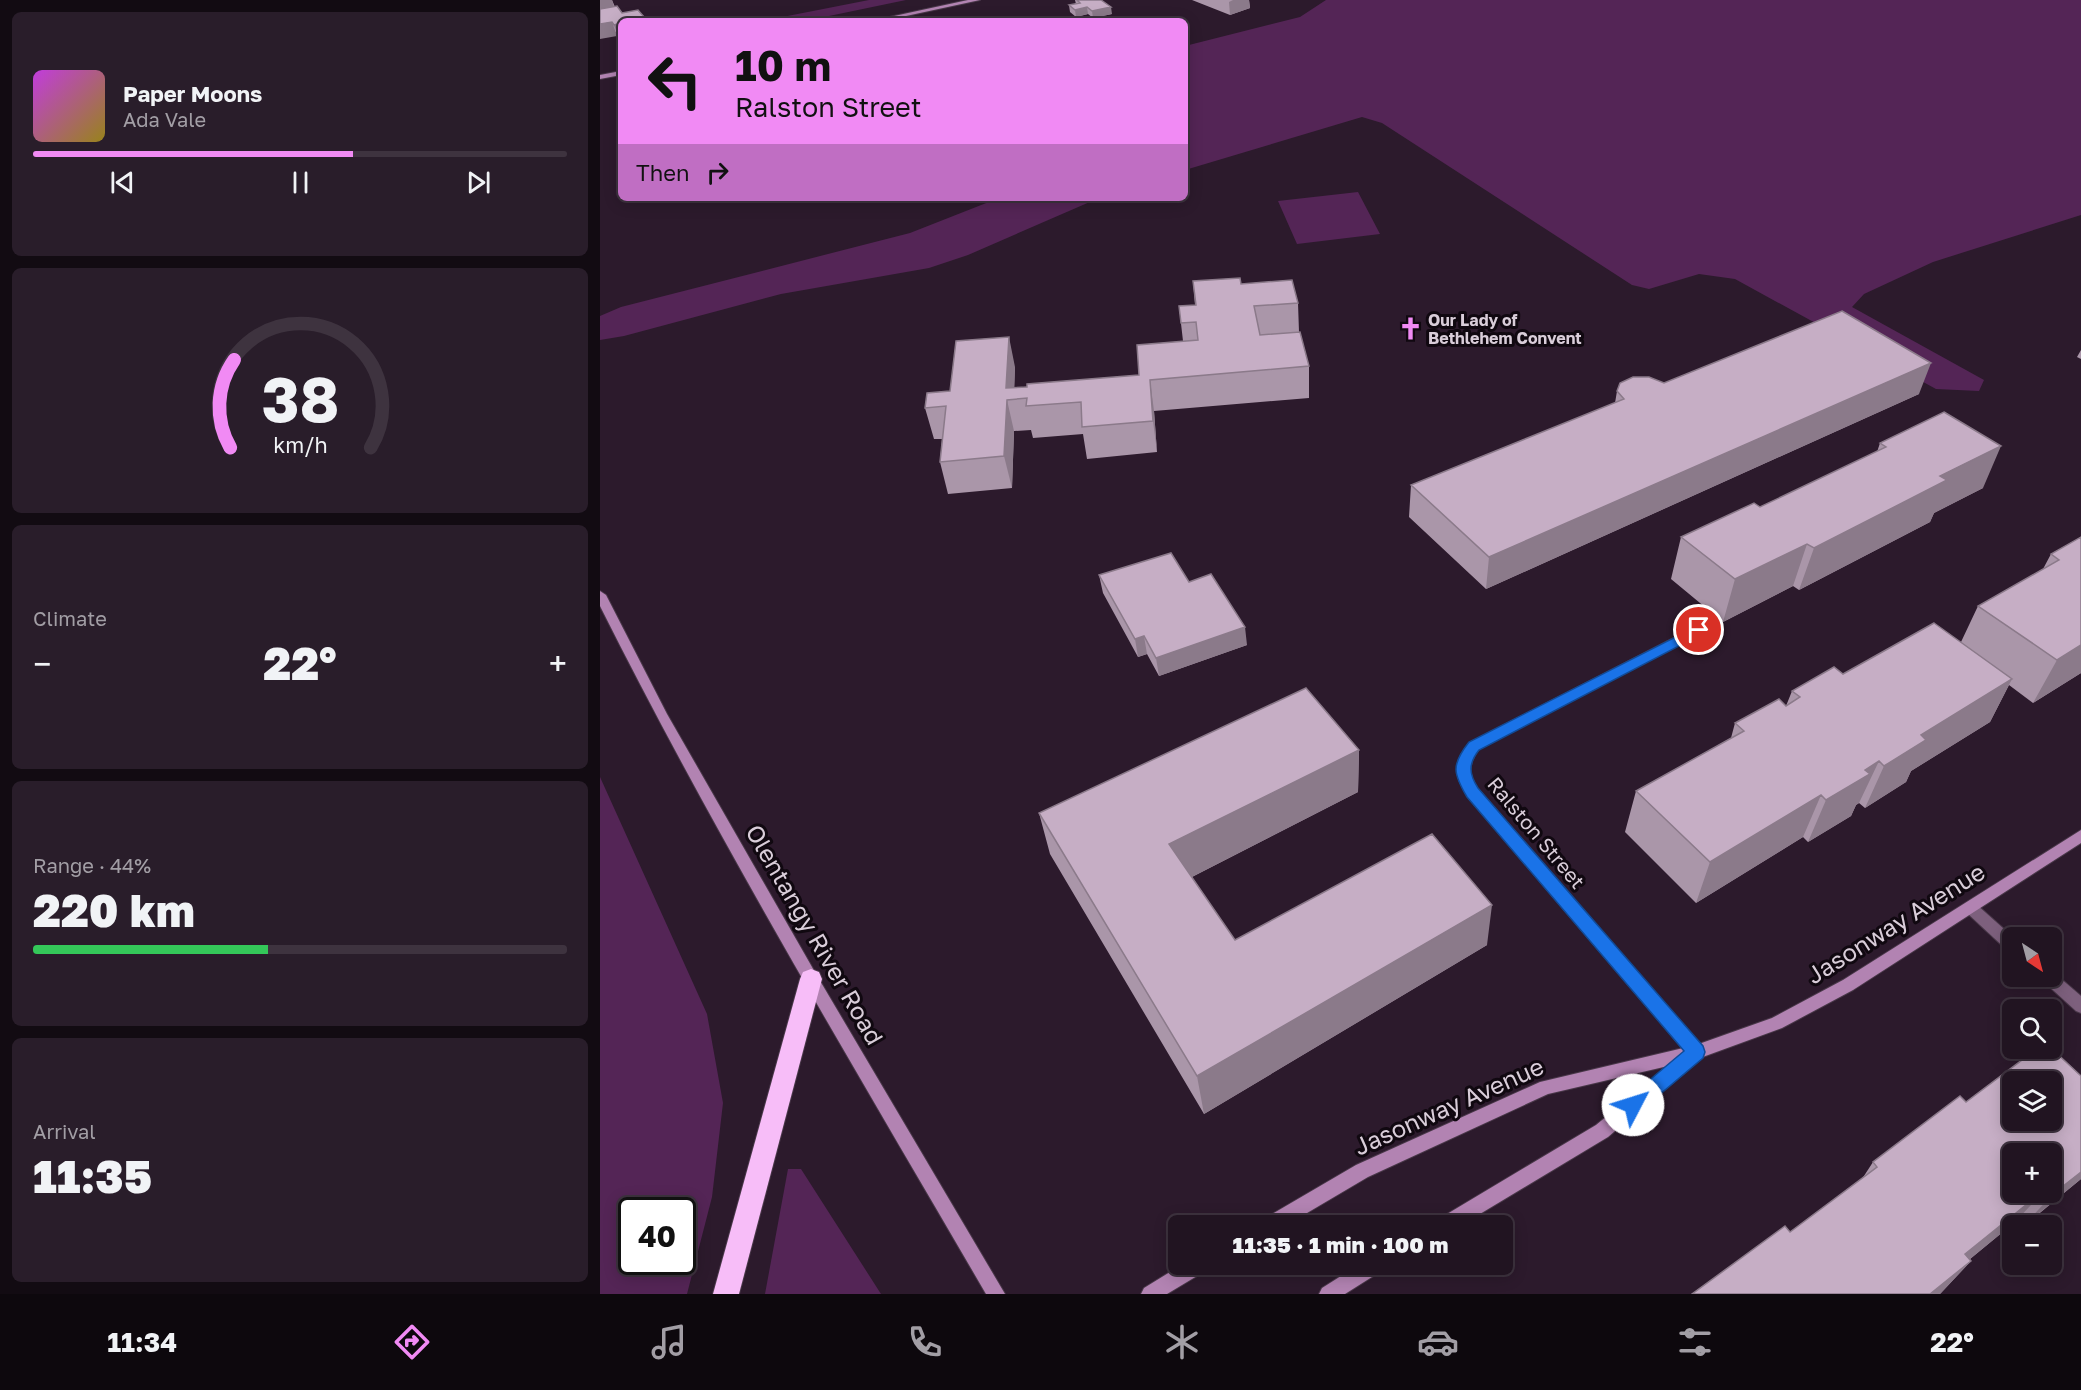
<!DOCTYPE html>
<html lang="en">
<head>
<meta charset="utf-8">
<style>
  body { margin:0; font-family:"Golos Text",sans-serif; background:#291d2a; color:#f1f3f6; height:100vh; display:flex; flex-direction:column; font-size:22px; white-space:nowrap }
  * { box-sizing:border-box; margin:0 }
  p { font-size:20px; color:#a29ea5 }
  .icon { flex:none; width:33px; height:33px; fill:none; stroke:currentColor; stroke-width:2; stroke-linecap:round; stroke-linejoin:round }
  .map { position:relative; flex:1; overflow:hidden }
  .details { display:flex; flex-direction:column; gap:12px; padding:12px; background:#120b12; width:600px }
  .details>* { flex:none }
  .banner { position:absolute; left:18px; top:18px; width:570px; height:183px; border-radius:9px; box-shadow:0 3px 15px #0003,0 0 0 2px #3e333f; background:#f18af4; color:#111; overflow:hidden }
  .needle { width:39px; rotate:144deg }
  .buttons { position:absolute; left:1402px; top:927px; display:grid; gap:12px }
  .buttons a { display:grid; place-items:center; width:60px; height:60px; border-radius:9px; background:#211421; box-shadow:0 3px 15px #0003,0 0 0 2px #3e333f; font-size:30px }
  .speed { position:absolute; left:18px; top:1197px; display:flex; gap:12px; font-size:30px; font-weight:700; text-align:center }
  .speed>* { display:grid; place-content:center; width:78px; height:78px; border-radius:50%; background:#211421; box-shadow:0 3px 15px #0003,0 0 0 2px #3e333f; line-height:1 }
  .speed .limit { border:3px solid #111; border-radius:9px; background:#fff; color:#111 }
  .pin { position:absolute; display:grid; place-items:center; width:51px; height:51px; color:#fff; margin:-26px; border:3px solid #fff; border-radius:50%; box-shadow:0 2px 6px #0007 }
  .me { position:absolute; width:66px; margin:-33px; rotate:50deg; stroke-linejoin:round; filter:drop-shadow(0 0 4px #0008) }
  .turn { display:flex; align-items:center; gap:21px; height:126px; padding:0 18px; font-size:27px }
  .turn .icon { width:78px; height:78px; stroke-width:2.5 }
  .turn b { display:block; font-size:42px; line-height:51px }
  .then { display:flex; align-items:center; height:57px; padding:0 18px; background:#0003; gap:12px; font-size:22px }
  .big { font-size:45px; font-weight:800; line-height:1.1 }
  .details .widget { flex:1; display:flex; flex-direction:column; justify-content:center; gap:9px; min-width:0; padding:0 21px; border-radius:9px; background:#291d2a }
  .details .dial { align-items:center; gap:0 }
  .dial svg { height:156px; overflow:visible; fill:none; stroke:#3e333f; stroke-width:7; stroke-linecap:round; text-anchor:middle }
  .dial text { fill:#f1f3f6; stroke:none }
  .song { display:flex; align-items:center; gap:18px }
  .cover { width:72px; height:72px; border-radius:9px; background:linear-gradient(135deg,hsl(290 70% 55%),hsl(50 70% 35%)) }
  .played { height:6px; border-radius:3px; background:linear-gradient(90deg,#f18af4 60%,#3e333f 60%) }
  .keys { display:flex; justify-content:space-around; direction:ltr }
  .heat { display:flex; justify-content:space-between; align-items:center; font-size:33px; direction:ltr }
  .charge { height:9px; border-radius:4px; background:linear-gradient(90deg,#34c759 44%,#3e333f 0) }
  .trip { position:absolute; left:568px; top:1215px; width:345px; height:60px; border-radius:9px; background:#211421; box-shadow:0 3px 15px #0003,0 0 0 2px #3e333f; font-weight:800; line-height:60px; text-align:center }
  .dock { display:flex; height:96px; justify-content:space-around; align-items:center; background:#0d080d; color:#a29ea5 }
  .dock .icon { width:42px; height:42px }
  .dock .active { color:#f18af4 }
  .dock b { font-size:27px; color:#f1f3f6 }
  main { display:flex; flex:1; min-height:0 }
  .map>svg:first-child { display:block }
  .green { fill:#542556; fill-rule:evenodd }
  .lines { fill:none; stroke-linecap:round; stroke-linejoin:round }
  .street-casing { stroke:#483748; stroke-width:2 }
  .secondary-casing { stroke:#483748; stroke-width:2 }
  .highway-casing { stroke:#483748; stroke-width:2 }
  .street { fill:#7d607d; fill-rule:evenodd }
  .secondary { fill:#b283b2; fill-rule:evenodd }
  .highway { fill:#f7bdf8; fill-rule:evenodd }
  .wall { fill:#aa96a9; fill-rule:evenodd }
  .shaded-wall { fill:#8b7a8a }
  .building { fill:#c6aec5; stroke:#8b7a8a; stroke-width:1.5; fill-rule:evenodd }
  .route { fill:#1a73e8; stroke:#114b97; stroke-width:1.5 }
  .labels { text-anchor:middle; stroke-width:6; stroke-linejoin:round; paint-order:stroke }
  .far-poi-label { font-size:16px; font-weight:bold; fill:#d9cdd9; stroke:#100810; text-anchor:start }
  .street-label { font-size:20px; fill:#d9cdd9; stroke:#100810 }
  .near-street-label { font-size:24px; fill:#d9cdd9; stroke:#100810 }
</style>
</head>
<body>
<main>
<section class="details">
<div class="widget">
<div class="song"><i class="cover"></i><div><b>Paper Moons</b><p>Ada Vale</p></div></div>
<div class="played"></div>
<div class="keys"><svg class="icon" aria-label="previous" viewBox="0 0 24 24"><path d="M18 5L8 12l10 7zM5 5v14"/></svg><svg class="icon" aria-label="pause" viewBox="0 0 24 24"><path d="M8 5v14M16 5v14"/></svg><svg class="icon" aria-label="next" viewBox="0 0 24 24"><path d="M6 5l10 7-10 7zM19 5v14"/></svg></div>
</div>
<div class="widget dial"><svg viewBox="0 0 100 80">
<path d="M14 69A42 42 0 1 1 86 69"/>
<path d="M14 69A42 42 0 0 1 16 24" stroke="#f18af4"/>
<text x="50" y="56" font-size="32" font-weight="700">38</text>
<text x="50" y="72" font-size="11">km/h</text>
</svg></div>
<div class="widget"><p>Climate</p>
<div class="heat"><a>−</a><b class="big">22°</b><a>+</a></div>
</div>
<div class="widget"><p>Range · 44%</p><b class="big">220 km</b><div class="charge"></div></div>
<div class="widget"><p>Arrival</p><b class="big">11:35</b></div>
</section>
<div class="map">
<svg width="1481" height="1294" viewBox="0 0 1481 1294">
  <rect width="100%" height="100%" fill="#2c1a2c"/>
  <!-- green -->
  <path class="green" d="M269,0h37l-101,21h-43z
    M726,0h755v215l-148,47 -69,32 -12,13 132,73 -5,11 -43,-2 -201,-110 -36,-5 -50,15 -17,-4 -250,-162 -20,-6 -177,53v-124l115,-29z
    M758,192l22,42 -83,10 -19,-43z
    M399,198h100l-131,57 -39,13 -148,26 -157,42 -24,4v-24l21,-9 289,-74z
    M0,777l107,237 16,89 -11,94 -25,97h-87zM82,1210v52h-50v-52z
    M188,1169h13l80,125h-116z"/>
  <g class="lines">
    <defs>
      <path id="street" d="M1099,625l4,1 2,3 -2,3 -224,117c-11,15 -11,25 -1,40l224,258 2,5 -2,5 -6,2 -6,-2 -222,-260c-13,-24 -15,-32 1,-54z
        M1371,902l5,2 38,34 -1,14 -5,-1 -42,-39 -2,-4 2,-4z
        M1452,971l29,25v17l-5,-2 -33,-30 -2,-5h11z"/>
      <path id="secondary" d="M368,0h12l-97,21h-12z
        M21,71v4l-21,4v-4z
        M0,591l6,4 61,119 149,260 189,320h-19c-132,-227 -268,-453 -386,-688z
        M1481,830v13l-228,147 -71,38 -82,30 -92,79 -148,89h-25l2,-6 159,-95 72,-59 -120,28 -180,83 -83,49h-25l2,-6 94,-55 184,-83 156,-37 76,-27 71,-38z
        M583,1264h27l-3,6 -40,24h-26l3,-6z
        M760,1264h26l-3,6 -38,24h-26l3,-6z"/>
      <path id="highway" d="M211,969l8,3 3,7 -83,315h-26l87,-315 3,-7z"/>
    </defs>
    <!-- street casing -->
    <use href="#street" class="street-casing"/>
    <!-- secondary casing -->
    <use href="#secondary" class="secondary-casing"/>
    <!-- highway casing -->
    <use href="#highway" class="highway-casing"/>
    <!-- street -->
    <use href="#street" class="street"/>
    <!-- secondary -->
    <use href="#secondary" class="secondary"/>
    <!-- highway -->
    <use href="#highway" class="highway"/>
  </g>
  <!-- wall -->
  <path class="wall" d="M0,0h12l9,21v17h-2l-2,-2z
    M475,0h26l11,14 -19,4 -5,-4 -12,3 -6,-5 -1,-7 7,-1z
    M592,0h57l1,8 -20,7z
    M593,281l48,3 57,19 1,29 10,34v32l-155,13 3,41 -70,7 -4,-25 -50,4 -2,-8 -17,1 -2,57 -64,6 -8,-32 2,-23h-8l-9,-31 25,-17 65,-24 -1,21 125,-13 44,-34 -4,-35 16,-1z
    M1481,350v9l-4,-2z
    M1017,391l302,3 -433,195 -77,-72 2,-32 204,-82z
    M1280,443l103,45 -49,25 -4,9 -131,68 -6,-4 -70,36 -52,-43 10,-42 79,-30 117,-55z
    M1481,537v136l-48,30 -24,-18 -19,37 -79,49 -5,11 -41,26 -6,-5 -3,2 -5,11 -43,26 -5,-5 -107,66 -71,-71 11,-41 95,-53 4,-15 51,-17 6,-15 51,-17 118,-32 17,-36 65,-37 8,-15z
    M499,575l90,7 58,63 -88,31 -12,-22 -9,3 -35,-64z
    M759,750l-1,42 -166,85 43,63 252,5 -283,169 -154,-260 -11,-41z
    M1438,1048h13l30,28v103l-57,47h-6l-3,-4 -45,37 1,2 -31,33h-248l93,-68 5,6 72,-53 11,-17 87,-66 6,6zM1413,1082h39v38h-39zM1413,1154h39v38h-39z"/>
  <!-- shaded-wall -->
  <path class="shaded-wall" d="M0,0h12l3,10 -15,3z
    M633,0h16l1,8 -20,7 -1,-13z
    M487,7l1,7 -12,3 -1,-7z
    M511,7l1,7 -19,4 -1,-7z
    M45,18l1,3h-14z
    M12,22l5,14 -17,3v-15z
    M21,23v15h-2l-5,-13z
    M409,337l6,30 -1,32 -8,-11z
    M1331,363l-12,31 -433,195 3,-32z
    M550,380l4,31 3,41 -4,-31z
    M407,400l7,31 -2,57 -8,-32z
    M1401,446l-18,42 -49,25 -4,9 -131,68 15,-42 126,-72z
    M1207,544l-14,42 -70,36 12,-43z
    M645,627l2,18 -88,31 -3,-18z
    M544,636l3,18 -9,3 -3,-18z
    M1481,645v28l-48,30 24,-43z
    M1412,679l-22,43 -79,49 -5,11 -41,26 19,-42 37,-31z
    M759,750l-1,42 -182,93 -7,-41z
    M1279,761l-20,42 -3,2 -5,11 -43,26 18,-42 39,-30z
    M1221,795l-18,42 -107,66 14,-41z
    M892,905l-5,40 -283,169 -7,-38z
    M1481,1172v7l-58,47 30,-32z
    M1442,1192h1l-28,30 -79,65 29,-33z
    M1371,1261l-31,33h-10z"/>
  <!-- building -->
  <path class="building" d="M477,0h24l10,7 -19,4 -5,-4 -12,3 -6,-5 11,-2z
    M17,6l5,7 16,-3 7,8 -13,3h-11v2l-7,2 -2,-3 -12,2v-15z
    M640,278l1,6 51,-4 6,23 -44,3 6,29 40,-3 9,34 -159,14 3,41 -71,6 -1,-25 -55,4 1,-8 -20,2 -3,56 -64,6 6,-56 -21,2 2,-15 23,-2 6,-50 53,-4 -3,51 21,-1v-3l112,-9 -2,-30 61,-5 -2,-18 -15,1 -2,-17 17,-1 -3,-24z
    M1242,311l89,52 -442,194 -78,-72 213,-86 -7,-8 3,-8 13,-6h16l15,6z
    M1344,412l57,34 -61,30 7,4 -133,68 -7,-4 -72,35 -54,-42 73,-34 6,4 126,-60 -6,-4z
    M1481,537v108l-24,15 -79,-54 81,-46 -8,-6z
    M571,553l18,29 22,-8 34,53 -89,31 -12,-22 -9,3 -36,-64z
    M1334,623l78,56 -91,56 5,5 -42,26 -5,-5 -14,9 5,4 -44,26 -5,-5 -111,67 -74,-71 108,-60 -9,-8 44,-24 7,7 14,-9 -8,-6 42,-24 9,7z
    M706,688l53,62 -190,94 66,96 197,-106 60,71 -295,171 -158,-263z
    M1438,1048h13l30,28v96l-28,22 -1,-2v-38h-39v38h29l-77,62 6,7 -41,33h-238l93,-68 5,6 87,-65 -4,-5 87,-66 6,6zM1413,1082h39v38h-39z"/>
  <!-- route -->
  <path class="route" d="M1099,625l7,5 -2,3 -225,117c-11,14 -10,24 -1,38l225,258 2,6 -2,6 -63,53 -7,3 -6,-3 -3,-6 3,-6 57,-48 -217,-254c-14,-24 -16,-32 2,-55z"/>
  <!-- icons -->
  <defs>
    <symbol id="church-bare" viewBox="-9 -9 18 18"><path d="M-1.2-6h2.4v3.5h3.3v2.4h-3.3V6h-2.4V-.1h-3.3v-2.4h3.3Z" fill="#f18af4" stroke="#100810" stroke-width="2.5" paint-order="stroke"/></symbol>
  </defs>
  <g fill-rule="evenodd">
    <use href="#church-bare" x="794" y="312" width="33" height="33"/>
  </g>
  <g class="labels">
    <!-- far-poi labels -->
    <g class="far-poi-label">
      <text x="828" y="326">Our Lady of<tspan x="828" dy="18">Bethlehem Convent</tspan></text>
    </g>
    <!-- street labels -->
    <g class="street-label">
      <text transform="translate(936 833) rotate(50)" y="7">Ralston Street</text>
    </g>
    <!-- near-street labels -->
    <g class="near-street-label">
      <text transform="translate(1296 924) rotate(-32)" y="8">Jasonway Avenue</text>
      <text transform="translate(214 935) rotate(60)" y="8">Olentangy River Road</text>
      <text transform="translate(849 1107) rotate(-24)" y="8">Jasonway Avenue</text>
    </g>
  </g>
</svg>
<div class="buttons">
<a><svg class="needle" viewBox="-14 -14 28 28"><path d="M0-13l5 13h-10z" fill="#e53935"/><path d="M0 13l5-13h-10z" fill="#a29ea5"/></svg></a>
<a><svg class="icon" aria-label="search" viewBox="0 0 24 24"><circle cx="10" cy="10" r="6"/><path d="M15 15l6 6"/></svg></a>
<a><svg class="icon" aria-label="layers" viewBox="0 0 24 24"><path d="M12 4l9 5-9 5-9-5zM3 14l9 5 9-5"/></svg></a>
<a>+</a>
<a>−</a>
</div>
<div class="speed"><div class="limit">40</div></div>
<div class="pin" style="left:1099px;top:630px;background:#d93025"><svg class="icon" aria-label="arrive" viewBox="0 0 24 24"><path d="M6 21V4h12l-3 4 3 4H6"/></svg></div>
<svg class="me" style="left:1033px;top:1105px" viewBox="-20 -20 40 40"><circle r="19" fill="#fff"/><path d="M0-13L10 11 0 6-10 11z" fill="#1a73e8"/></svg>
<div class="trip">11:35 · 1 min · 100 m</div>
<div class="banner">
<div class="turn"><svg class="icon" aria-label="left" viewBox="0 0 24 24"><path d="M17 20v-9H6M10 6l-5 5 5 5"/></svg><div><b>10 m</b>Ralston Street</div></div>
<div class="then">Then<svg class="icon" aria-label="right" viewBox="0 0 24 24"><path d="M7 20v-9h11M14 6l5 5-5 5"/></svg></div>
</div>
</div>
</main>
<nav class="dock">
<b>11:34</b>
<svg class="icon active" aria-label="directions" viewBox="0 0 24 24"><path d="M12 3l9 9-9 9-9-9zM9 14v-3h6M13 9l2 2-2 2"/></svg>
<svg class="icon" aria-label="music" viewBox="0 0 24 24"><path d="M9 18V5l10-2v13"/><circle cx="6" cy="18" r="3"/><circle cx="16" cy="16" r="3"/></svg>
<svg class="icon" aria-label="phone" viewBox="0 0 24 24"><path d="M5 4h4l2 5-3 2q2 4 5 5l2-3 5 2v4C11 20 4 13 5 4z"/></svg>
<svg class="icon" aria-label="climate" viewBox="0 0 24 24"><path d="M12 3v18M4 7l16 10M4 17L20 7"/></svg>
<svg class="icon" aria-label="car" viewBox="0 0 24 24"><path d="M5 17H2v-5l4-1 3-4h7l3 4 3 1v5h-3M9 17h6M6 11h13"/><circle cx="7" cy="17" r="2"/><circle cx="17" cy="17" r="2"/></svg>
<svg class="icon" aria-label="filters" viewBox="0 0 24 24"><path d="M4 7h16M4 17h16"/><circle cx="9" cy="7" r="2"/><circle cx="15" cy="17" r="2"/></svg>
<b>22°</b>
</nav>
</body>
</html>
